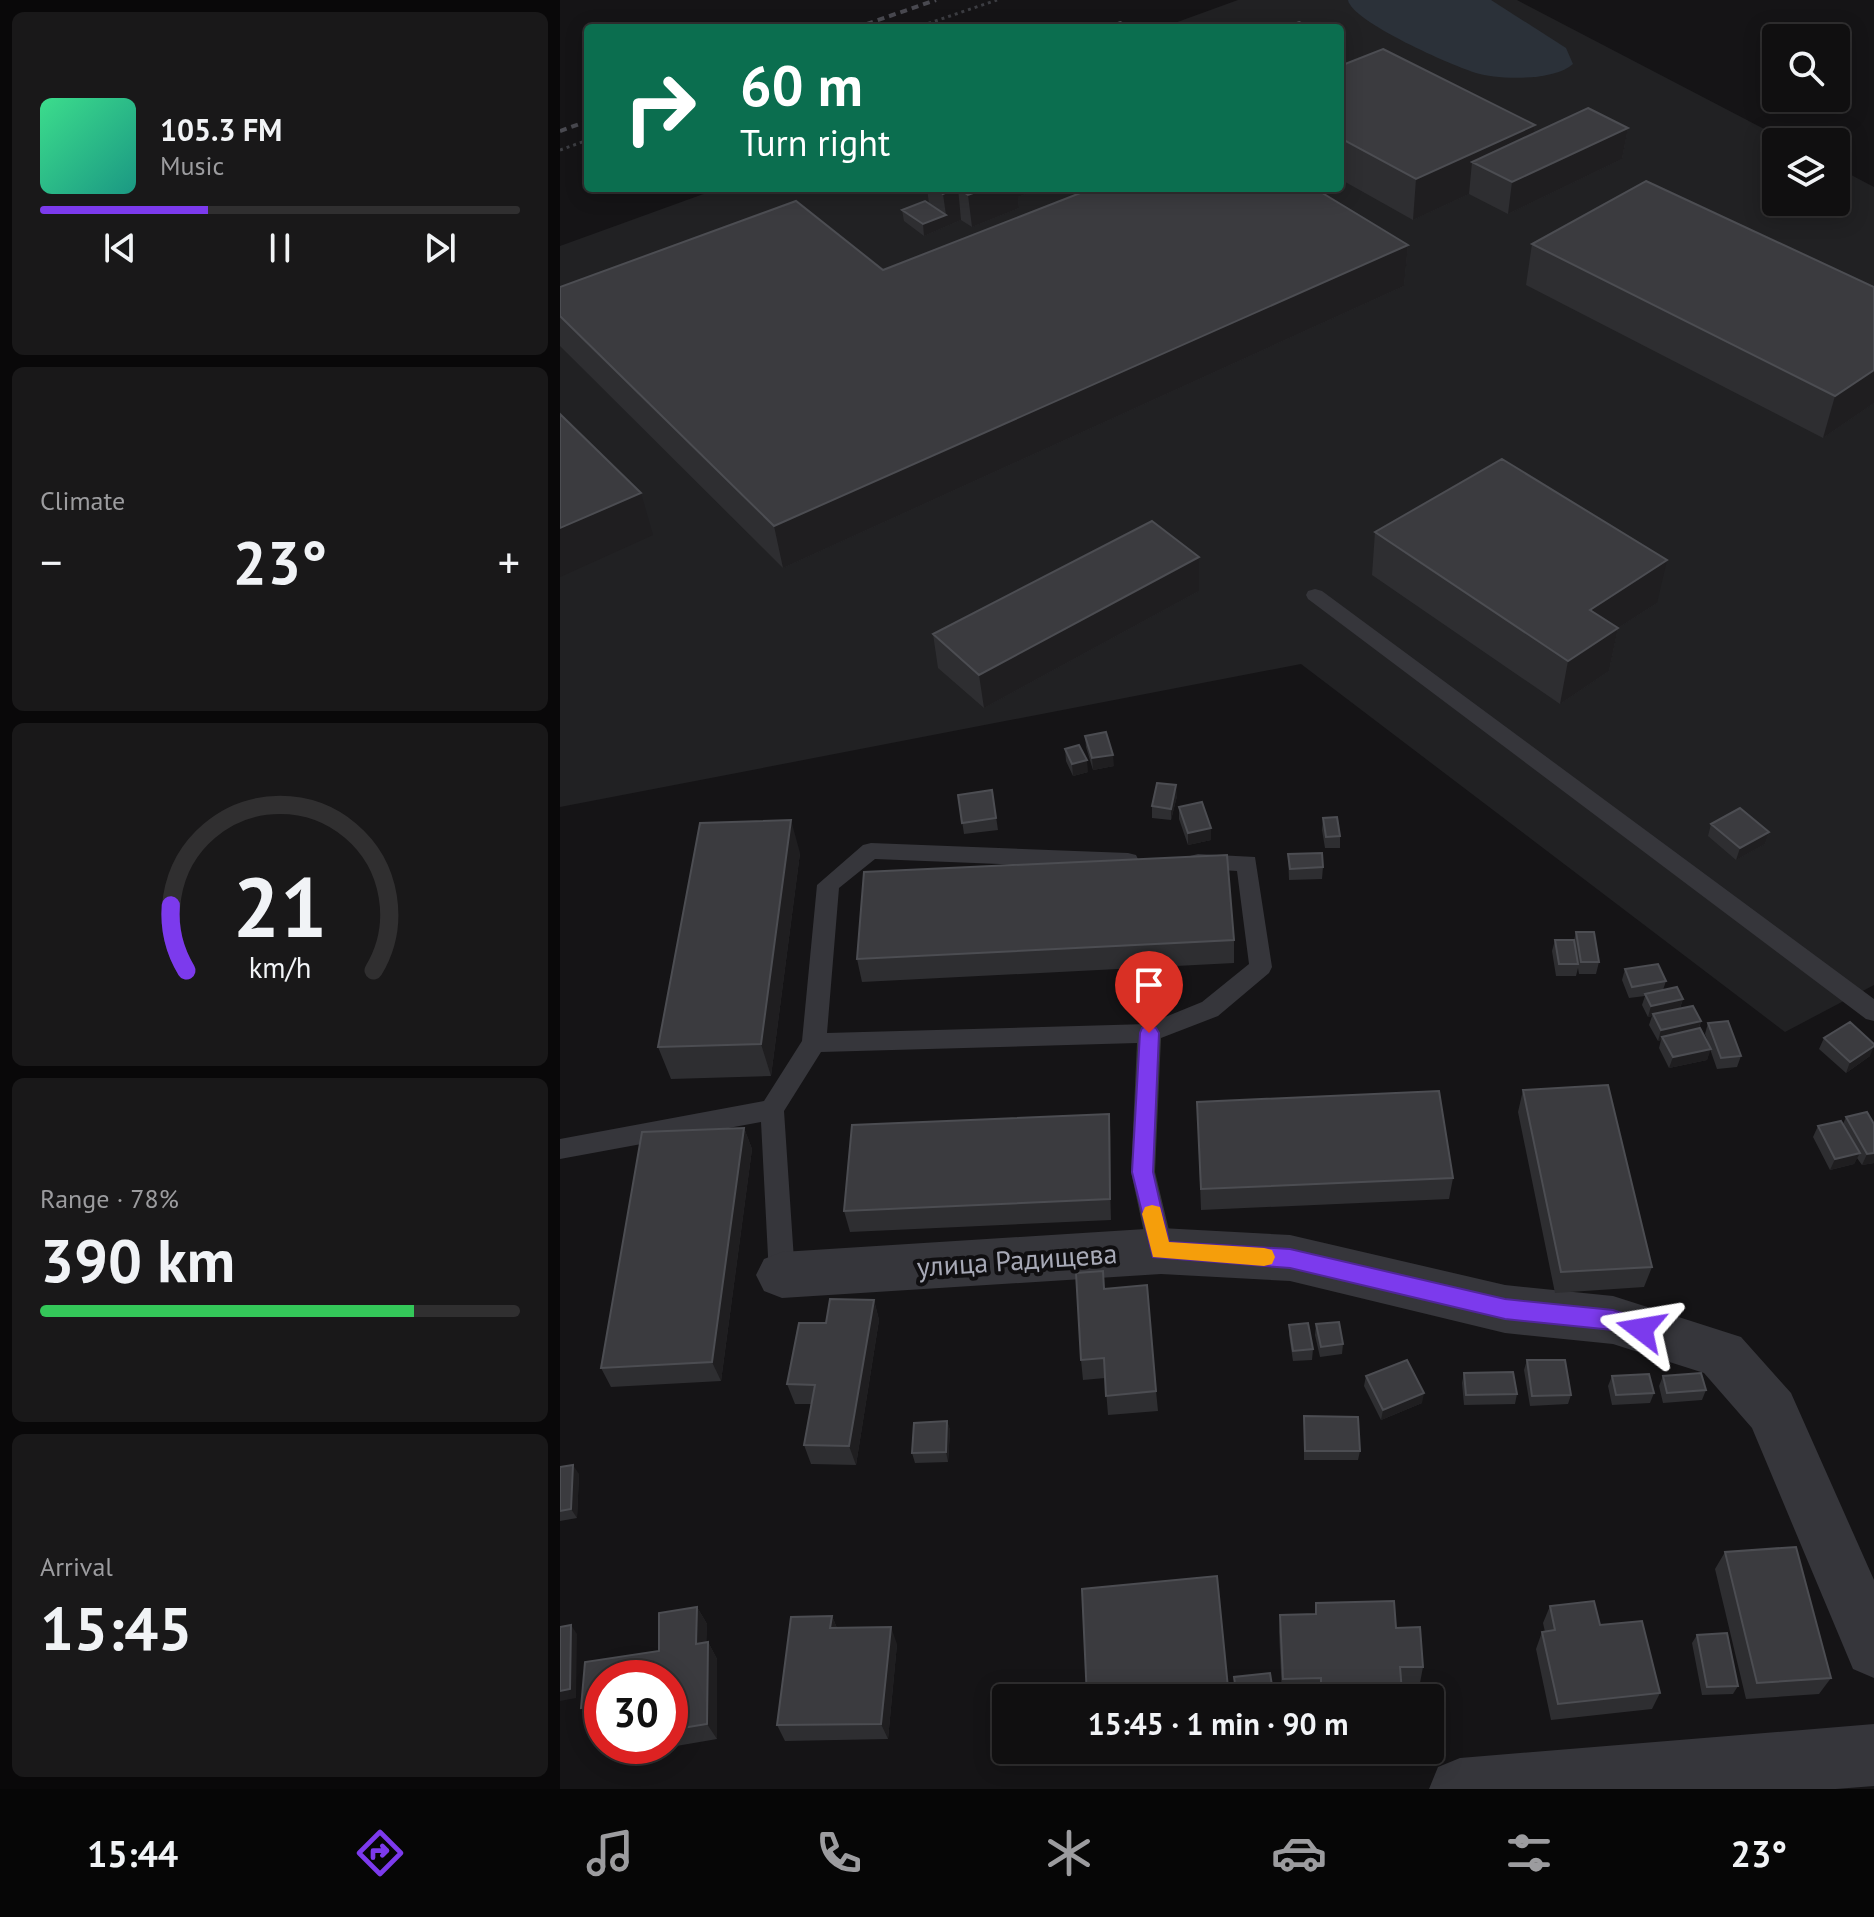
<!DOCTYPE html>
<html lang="en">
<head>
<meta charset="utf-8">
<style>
  body { margin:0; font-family:"PT Sans",sans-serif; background:#191819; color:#f1f3f6; height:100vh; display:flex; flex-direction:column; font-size:30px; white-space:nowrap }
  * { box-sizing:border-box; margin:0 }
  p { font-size:26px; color:#9c9c9f }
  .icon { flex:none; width:44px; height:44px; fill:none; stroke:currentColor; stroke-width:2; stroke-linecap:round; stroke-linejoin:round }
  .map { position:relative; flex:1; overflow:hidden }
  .details { display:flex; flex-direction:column; gap:12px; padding:12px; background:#090809; width:560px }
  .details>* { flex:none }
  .guide { position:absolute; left:24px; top:24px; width:760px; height:168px; border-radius:8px; box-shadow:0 4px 20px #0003,0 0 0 2px #302f30; background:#0b6e4f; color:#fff; overflow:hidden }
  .controls { position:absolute; left:1202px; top:24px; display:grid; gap:16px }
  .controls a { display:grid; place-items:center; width:88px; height:88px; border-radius:8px; background:#100f10; box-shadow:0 4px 20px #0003,0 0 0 2px #302f30; font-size:40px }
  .speed { position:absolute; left:24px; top:1660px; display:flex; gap:16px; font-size:40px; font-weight:700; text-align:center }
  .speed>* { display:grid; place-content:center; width:104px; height:104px; border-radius:50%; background:#100f10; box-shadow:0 4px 20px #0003,0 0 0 2px #302f30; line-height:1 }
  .speed .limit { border:12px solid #d22; background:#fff; color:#111 }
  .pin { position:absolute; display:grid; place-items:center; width:68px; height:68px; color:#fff; margin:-82px -34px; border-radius:50% 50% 50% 0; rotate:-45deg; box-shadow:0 0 8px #0007 }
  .pin .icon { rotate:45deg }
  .me { position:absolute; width:88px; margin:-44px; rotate:284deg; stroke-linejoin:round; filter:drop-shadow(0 0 6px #0008) }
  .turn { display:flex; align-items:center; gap:28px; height:168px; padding:0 24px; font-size:36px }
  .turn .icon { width:104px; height:104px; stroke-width:2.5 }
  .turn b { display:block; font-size:56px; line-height:68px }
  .big { font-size:60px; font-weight:600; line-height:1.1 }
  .details .card { flex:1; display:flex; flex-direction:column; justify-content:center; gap:12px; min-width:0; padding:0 28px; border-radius:12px; background:#191819 }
  .details .dial { align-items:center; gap:0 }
  .dial svg { height:208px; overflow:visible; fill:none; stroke:#302f30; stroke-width:7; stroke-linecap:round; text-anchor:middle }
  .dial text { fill:#f1f3f6; stroke:none }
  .song { display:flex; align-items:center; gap:24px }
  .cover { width:96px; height:96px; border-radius:12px; background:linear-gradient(135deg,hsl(150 70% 55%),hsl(170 70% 35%)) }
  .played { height:8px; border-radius:4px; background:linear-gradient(90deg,#7c3aed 35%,#302f30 35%) }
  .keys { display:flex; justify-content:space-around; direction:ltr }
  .heat { display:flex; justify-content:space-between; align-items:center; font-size:44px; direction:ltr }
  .charge { height:12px; border-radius:6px; background:linear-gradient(90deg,#34c759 78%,#302f30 0) }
  .trip { position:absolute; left:432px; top:1684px; width:452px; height:80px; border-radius:8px; background:#100f10; box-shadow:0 4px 20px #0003,0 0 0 2px #302f30; font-weight:600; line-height:80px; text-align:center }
  .dock { display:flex; height:128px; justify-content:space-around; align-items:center; background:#060606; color:#9c9c9f }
  .dock .icon { width:56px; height:56px }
  .dock .current { color:#7c3aed }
  .dock b { font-size:36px; color:#f1f3f6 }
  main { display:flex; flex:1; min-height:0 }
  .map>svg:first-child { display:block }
  .built { fill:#212123 }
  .water { fill:#2b3139 }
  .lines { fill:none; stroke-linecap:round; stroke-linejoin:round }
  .path { stroke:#3c3d42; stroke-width:3; stroke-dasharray:3 4; stroke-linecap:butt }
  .service { fill:#36363b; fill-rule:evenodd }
  .minor { fill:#36363b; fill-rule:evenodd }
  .rail { stroke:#494950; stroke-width:4; stroke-dasharray:7 5; stroke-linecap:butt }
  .wall { fill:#2e2e31 }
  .shaded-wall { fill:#1f1e20 }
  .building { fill:#3b3b3f; stroke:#4c4d52; stroke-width:2 }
  .route { fill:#7c3aed; stroke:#51269a; stroke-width:2 }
  .slow { fill:#f59e0b }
  .labels { text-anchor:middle; stroke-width:8; stroke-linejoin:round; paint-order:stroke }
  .near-street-label { font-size:28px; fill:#a7a9b6; stroke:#100f11 }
</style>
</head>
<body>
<main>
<section class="details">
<div class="card">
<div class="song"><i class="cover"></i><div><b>105.3 FM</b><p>Music</p></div></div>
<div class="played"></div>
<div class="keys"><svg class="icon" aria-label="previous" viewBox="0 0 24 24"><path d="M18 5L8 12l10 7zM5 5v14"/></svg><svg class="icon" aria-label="pause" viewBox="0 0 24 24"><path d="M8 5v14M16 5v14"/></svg><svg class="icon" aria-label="next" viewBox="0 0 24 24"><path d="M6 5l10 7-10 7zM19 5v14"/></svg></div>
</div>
<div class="card"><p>Climate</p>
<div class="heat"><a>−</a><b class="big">23°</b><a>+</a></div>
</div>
<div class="card dial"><svg viewBox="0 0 100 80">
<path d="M14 69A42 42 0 1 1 86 69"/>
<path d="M14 69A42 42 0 0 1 8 44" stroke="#7c3aed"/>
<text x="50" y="56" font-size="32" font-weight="700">21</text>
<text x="50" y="72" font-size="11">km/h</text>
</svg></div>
<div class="card"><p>Range · 78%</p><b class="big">390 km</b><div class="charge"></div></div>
<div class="card"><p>Arrival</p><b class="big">15:45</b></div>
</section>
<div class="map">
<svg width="1314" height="1789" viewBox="0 0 1314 1789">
  <rect width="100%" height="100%" fill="#151416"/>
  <!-- built -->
  <path class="built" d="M678,0h279l272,142h-13v60h60v-35l38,20v798l-89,47 -484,-368 -741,143v-561l160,-58h620v-160h-179z"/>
  <!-- water -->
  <path class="water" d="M788,0h143l75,48 7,16c-18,17 -74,16 -97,9 -23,-7 -124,-51 -128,-73z"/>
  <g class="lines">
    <!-- path -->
    <path class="path" d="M355,28l82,-28
      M0,150l28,-10"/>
    <!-- service -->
    <path class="service" d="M755,589l7,2 552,408v22l-8,-2 -558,-420 -2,-4 2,-4z
      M311,843l257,10 8,2 3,6 -3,6 -8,2 -253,-10 -36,29 -12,145 321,-9 54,-22 47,-38 -12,-93 -47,-3 -3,-6 3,-6 8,-2 57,3 17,110 -3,6 -51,43 -57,22 -6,134 19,79 -4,8 -9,3 -9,-3 -4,-8 -17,-79 6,-129 -316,9 -37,59 11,164 -4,8 -9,4 -9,-4 -4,-8 -8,-153 -201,37v-20l204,-38 38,-60 15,-156 46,-40z"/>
    <!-- minor -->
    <path class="minor" d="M601,1228l129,7 215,50 108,11 128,41 50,56 83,187v98l-21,-9 -101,-241 -48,-55 -91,-29 -108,-11 -215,-52 -129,-7 -379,24 -18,-7 -8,-16 8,-16 18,-7z
      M1314,1724v62l-38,3h-407l9,-22 22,-9z"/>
    <!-- rail -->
    <path class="rail" d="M295,28l81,-28
      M0,131l28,-10"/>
  </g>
  <!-- wall -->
  <path class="wall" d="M780,43l4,3 -1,19 192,60 -1,8 94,-5 -6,31 -114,55 -39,-20 -56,26 -73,-41z
    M367,188h114l-23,9 1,11 -47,19 -11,-7 -37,16 -20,-15 -2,-11 27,-6z
    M972,244l342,43v116l-51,35 -297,-153z
    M848,245l-4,41 -621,282 -223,-222v-59l323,-17z
    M815,532l282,71 -39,25 -9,43 -49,33 -188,-129z
    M639,591l-215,117 -46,-40 -5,-34z
    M525,736l29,30 -21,4 -7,-23z
    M505,749l23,23 -15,4 -7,-15z
    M432,790l6,40 -34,4 -6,-39z
    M617,796l-6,24 -19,-2v-12z
    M619,807l32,21v12l-23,5 -9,-26z
    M763,818l17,18v12h-15l-3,-18z
    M1151,824l58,8 -4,12 -29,16 -28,-24z
    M240,853l-29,223 -100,3 -13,-32z
    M728,854l35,13 -1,12 -33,1z
    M1016,932l23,30 -3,12h-17l-1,-6 -2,8h-20l-4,-25 3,-11h19z
    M674,940v23l-372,19 -5,-23z
    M1065,969l41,12 -3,9 20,9 -3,9 21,13 -2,8 10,16 -4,-11 3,-11 33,33 -4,11 -20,2 -7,-20 -3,11 -38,8 -10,-20 2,-8 -3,1 -9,-16 3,-9 -4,1 -6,-12 3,-9 -16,2 -7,-18z
    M1264,1038l46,18 -24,17 -27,-24z
    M963,1090l129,177 -8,20 -89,6 -37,-181z
    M637,1102l256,76 -4,21 -248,11z
    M1286,1117l28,7v39l-12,2 -5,-7 -3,6 -24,6 -17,-33 5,-11 25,-2z
    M184,1128l8,21 -31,232 -110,6 -10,-19z
    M551,1136v84l-261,12 -6,-21z
    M544,1289l52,102 2,20 -50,4 -3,-37 -22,2 -2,-20z
    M314,1300l5,20 -23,145 -45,-1 -7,-19 7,-41h-16l-8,-20z
    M756,1324l27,20 -1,10 -22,3 -5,-22z
    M729,1325l24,24 -1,11 -19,1 -4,-26z
    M967,1360l44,35 -3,9 -38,2 -6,-36z
    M904,1373l53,21 -2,10 -51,1 -2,-22z
    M806,1376l56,27 -41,17 -17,-34z
    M1052,1376l42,17 -4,10 -38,2 -4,-19z
    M1103,1376l43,14 -4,10 -39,3 -4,-17z
    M744,1416l56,35 -2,9h-54z
    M387,1421l3,9 -2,32 -33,1 -3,-10z
    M0,1467l19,7 -2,44 -17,3z
    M1165,1552l106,126 -12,16 -73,5 -31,-130z
    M756,1603l80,25 27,39 -3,16h-19l1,9 -2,6h-81v-4l-37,1 -3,-63 1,-17 35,-1z
    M990,1606l50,19 60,68 -8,16 -101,11 -15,-71 6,-17h3l-2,-9z
    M137,1607l10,17 -1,19 2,-1 9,17v80l-99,17 -7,-10h59v-68h-68v44l-8,2 -13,-16 4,-46 74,-11v-38z
    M272,1616l5,12 60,16 -9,95 -103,2 -8,-16z
    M1137,1635l41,51 -5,8 -31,1 -10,-52z
    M532,1750h27l-27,3z"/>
  <!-- shaded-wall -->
  <path class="shaded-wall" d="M784,46l-1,21 -3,1v-21z
    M975,125l-5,40 -58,-3 -3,32 -56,26 3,-41z
    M1068,128l-6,31 -114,55 4,-32z
    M398,188l3,32 -37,16 -1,-12 23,-9 -3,-21z
    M427,188h54l-23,9 1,11 -47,19 -4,-32z
    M848,245l-4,41 -621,282 -9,-42z
    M1314,370v33l-51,35 12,-42z
    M81,493l12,42 -93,42v-49z
    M639,557v34l-215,117 -5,-33z
    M1107,560l-10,43 -39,25 -9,43 -49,33 8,-43 22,-51z
    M553,755l1,11 -21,4 -1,-12z
    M527,760l1,12 -15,4 -1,-12z
    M616,785l1,11 -6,24v-11z
    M231,820l9,33 -29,223 -10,-32z
    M651,828v12l-23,5v-12z
    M1209,832l-4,12 -29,16 4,-12z
    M1123,999l-4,11 -26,4 -1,2 -4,1 3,-11z
    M1141,1021l-4,11 -35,5 -1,3 -3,1 3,-11z
    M1314,1046l-4,10 -24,17 4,-11z
    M1151,1049l-4,11 -38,8 4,-11z
    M549,1114l2,22v84l-1,-21z
    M184,1128l8,21 -31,232 -9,-19z
    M1300,1153l-6,11 -24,6 5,-11z
    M1314,1153v10l-12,2 5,-11z
    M314,1300l5,20 -23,145 -7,-19z
    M864,1393l-2,10 -41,17 2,-10z
    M387,1421l3,9 -2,32 -2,-10z
    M13,1465l6,9 -2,44 -6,-9z
    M137,1607l10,17 -1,36 -10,-16z
    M272,1616l7,17 -9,-5z
    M11,1625l6,9 -1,64 -16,3v-10z
    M331,1627l6,17 -9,95 -7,-15z
    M148,1642l9,17v80l-10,-15z"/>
  <!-- building -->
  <path class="building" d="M560,22l12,6h-27z
    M739,22l12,6h-28z
    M823,49l152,76 -119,54 -76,-41v-72z
    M1028,108l40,20 -116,54 -40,-20z
    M1086,181l228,106v83l-39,26 -303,-152z
    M374,188h53l-19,7 -10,-7 -15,6z
    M533,188h221l94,57 -634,281 -214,-210v-29l236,-86 87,69z
    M365,201l21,14 -23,9 -21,-14z
    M0,414l81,79 -81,35z
    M942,459l165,101 -77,50 28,18 -50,33 -193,-129z
    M592,521l47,36 -220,118 -46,-41z
    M546,732l7,23 -21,3 -7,-22z
    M519,745l8,15 -15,4 -7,-15z
    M597,783l19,2 -5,24 -19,-3z
    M432,790l4,28 -34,5 -4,-28z
    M642,802l9,26 -23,5 -9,-26z
    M1180,808l29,24 -29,16 -29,-24z
    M777,817l3,19 -14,1 -3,-19z
    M231,820l-30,224 -103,3 42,-224z
    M762,853l1,14 -33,2 -2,-15z
    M667,855l7,85 -377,19 7,-87z
    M1016,932h18l5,30h-18z
    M995,940h19l4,24h-19z
    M1098,964l8,17 -34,6 -7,-18z
    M1117,987l6,12 -32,7 -6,-12z
    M1133,1006l8,15 -40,9 -8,-16z
    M1168,1021l13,35 -20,2 -13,-35z
    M1290,1022l24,22v2l-24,16 -26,-24z
    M1140,1028l11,21 -38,8 -11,-20z
    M1048,1085l44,182 -91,5 -38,-182z
    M879,1091l14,87 -252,11 -4,-87z
    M1307,1112l7,12v29l-7,1 -21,-37z
    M549,1114l1,85 -266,12 8,-86z
    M1281,1121l19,32 -25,6 -17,-33z
    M184,1128l-32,234 -111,6 41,-236z
    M543,1271l1,18 43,-4 9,106 -50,5 -2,-38 -23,2 -5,-87z
    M270,1299l44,1 -25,146 -45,-1 11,-60 -28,-1 12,-61h27z
    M779,1322l4,22 -22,3 -5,-23z
    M748,1323l5,26 -20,2 -4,-26z
    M847,1360l17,33 -41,17 -17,-34z
    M967,1360h38l6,35 -39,1z
    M953,1372l4,22 -51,1 -2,-22z
    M1141,1373l5,17 -39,3 -4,-17z
    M1089,1374l5,19 -38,2 -4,-19z
    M744,1416l54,1 2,34h-55z
    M387,1421l-1,31 -34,1 2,-30z
    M13,1465l-2,44 -11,2v-44z
    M1236,1547l35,131 -74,5 -32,-131z
    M657,1576l12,122h-142l-5,-109z
    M834,1601l2,27 24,-1 3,40h-23l2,25 -81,3v-17l-38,1 -3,-64 36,-1v-11z
    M1034,1601l6,24 42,-4 18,72 -102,11 -16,-72 13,-2 -5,-24z
    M137,1607l-1,37 12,-2 -1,82 -37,6v-52h-68v26l-21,4 4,-46 74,-11v-38z
    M272,1616l-2,12 61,-1 -10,97 -104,1 14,-108z
    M11,1625l-1,64 -10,2v-64z
    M1167,1633l11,53 -31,1 -10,-52z
    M710,1673l4,25h-37l-3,-21z"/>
  <!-- route -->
  <path class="route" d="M589,1025l7,3 3,5 -6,139 16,70 121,7 215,50 108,11 35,12 4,7 -4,7 -7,3 -28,-9 -108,-11 -215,-51 -137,-11 -21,-85 8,-139 2,-5z"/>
  <!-- slow -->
  <path class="slow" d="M592,1205l8,2 9,35 95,6 8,2 3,7 -3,7 -8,2 -111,-9 -11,-43 3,-7z"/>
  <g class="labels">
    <!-- near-street labels -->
    <g class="near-street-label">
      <text transform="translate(457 1260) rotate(-4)" y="10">улица Радищева</text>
    </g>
  </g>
</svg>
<div class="controls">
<a><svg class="icon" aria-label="search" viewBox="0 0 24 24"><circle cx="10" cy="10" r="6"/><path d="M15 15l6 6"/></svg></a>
<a><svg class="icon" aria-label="layers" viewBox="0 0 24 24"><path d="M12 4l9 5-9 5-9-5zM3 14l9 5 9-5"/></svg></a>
</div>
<div class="speed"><div class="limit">30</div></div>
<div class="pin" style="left:589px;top:1033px;background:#d93025"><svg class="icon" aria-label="arrive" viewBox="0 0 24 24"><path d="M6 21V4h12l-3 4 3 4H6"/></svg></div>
<svg class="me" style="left:1081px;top:1329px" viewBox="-20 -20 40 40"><path d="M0-17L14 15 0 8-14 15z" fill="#7c3aed" stroke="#fff" stroke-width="4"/></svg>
<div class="trip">15:45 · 1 min · 90 m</div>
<div class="guide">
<div class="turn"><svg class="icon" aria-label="right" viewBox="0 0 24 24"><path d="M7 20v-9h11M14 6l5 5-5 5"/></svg><div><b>60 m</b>Turn right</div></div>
</div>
</div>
</main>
<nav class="dock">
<b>15:44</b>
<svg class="icon current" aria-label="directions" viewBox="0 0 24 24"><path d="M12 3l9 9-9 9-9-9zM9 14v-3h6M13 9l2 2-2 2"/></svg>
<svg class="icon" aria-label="music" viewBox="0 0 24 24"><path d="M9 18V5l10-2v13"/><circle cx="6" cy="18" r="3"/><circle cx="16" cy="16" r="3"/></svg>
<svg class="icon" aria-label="phone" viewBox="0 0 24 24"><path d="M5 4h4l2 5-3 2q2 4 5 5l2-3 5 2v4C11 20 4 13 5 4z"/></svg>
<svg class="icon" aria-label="climate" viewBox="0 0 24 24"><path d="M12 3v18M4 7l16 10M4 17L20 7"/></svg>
<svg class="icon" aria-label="car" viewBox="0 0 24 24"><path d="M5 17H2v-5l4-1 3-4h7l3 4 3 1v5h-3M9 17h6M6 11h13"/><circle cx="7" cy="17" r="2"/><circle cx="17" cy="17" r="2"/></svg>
<svg class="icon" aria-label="filters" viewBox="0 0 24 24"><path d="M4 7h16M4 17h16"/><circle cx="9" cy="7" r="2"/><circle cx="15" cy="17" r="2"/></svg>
<b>23°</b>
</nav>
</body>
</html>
